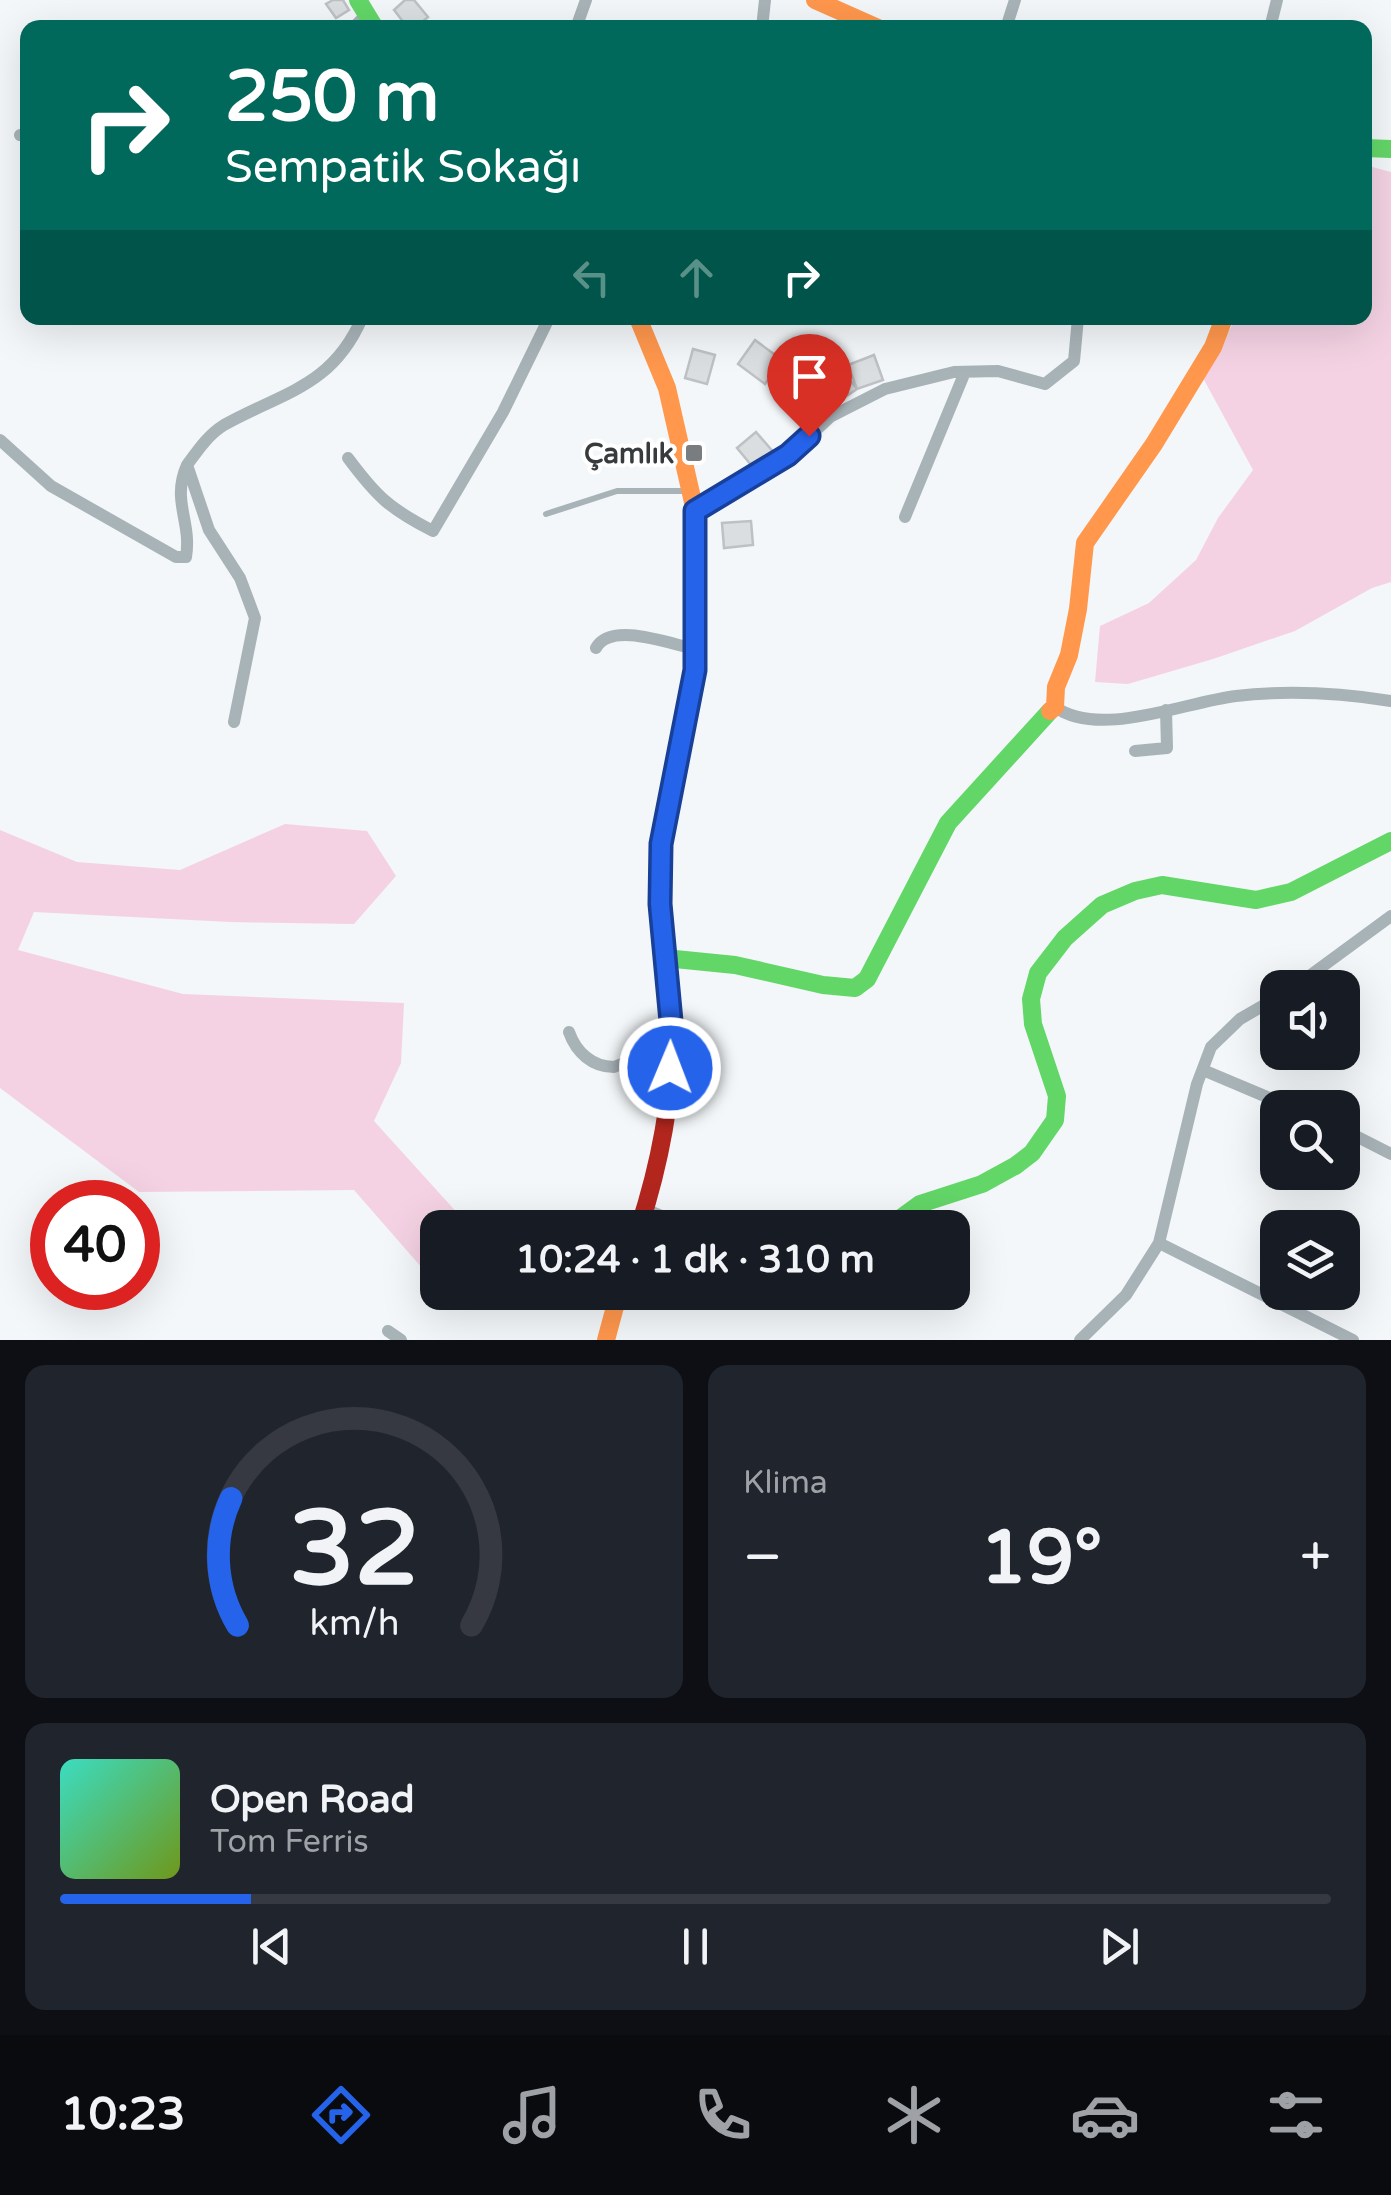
<!DOCTYPE html>
<html lang="tr">
<head>
<meta charset="utf-8">
<style>
  body { margin:0; font-family:"Varela Round",sans-serif; background:#20242c; color:#f1f3f6; height:100vh; display:flex; flex-direction:column; font-size:38px; white-space:nowrap }
  * { box-sizing:border-box; margin:0 }
  p { font-size:32px; color:#9ea1a6 }
  .icon { flex:none; width:55px; height:55px; fill:none; stroke:currentColor; stroke-width:2; stroke-linecap:round; stroke-linejoin:round }
  .map { position:relative; height:1340px; overflow:hidden }
  .panel { display:flex; flex-direction:column; gap:25px; padding:25px; background:#0d0f14; flex:1 }
  .panel>* { flex:none }
  .hud { position:absolute; left:20px; top:20px; width:1352px; height:305px; border-radius:20px; box-shadow:0 10px 40px #0002; background:#00695c; color:#fff; overflow:hidden }
  .buttons { position:absolute; left:1260px; top:970px; display:grid; gap:20px }
  .buttons a { display:grid; place-items:center; width:100px; height:100px; border-radius:20px; background:#171b24; box-shadow:0 10px 40px #0002; font-size:50px }
  .speed { position:absolute; left:30px; top:1180px; display:flex; gap:20px; font-size:50px; font-weight:700; text-align:center }
  .speed>* { display:grid; place-content:center; width:130px; height:130px; border-radius:50%; background:#171b24; box-shadow:0 10px 40px #0002; line-height:1 }
  .speed .limit { border:15px solid #d22; background:#fff; color:#111 }
  .pin { position:absolute; display:grid; place-items:center; width:85px; height:85px; color:#fff; margin:-102px -42px; border-radius:50% 50% 50% 0; rotate:-45deg; box-shadow:0 0 10px #0007 }
  .pin .icon { rotate:45deg }
  .me { position:absolute; width:110px; margin:-55px; rotate:1deg; stroke-linejoin:round; filter:drop-shadow(0 0 8px #0008) }
  .turn { display:flex; align-items:center; gap:35px; height:210px; padding:0 40px; font-size:45px }
  .turn .icon { width:130px; height:130px; stroke-width:2.5 }
  .turn b { display:block; font-size:70px; line-height:85px }
  .lanes { display:flex; align-items:center; height:95px; padding:0 40px; background:#0003; justify-content:center; gap:50px; direction:ltr }
  .lanes .off { opacity:.35 }
  .big { font-size:75px; font-weight:800; line-height:1.1 }
  .panel .widget { flex:1; display:flex; flex-direction:column; justify-content:center; gap:15px; min-width:0; padding:0 35px; border-radius:20px; background:#20242c }
  .panel .dial { align-items:center; gap:0 }
  .dial svg { height:260px; overflow:visible; fill:none; stroke:#363941; stroke-width:7; stroke-linecap:round; text-anchor:middle }
  .dial text { fill:#f1f3f6; stroke:none }
  .song { display:flex; align-items:center; gap:30px }
  .cover { width:120px; height:120px; border-radius:15px; background:linear-gradient(135deg,hsl(170 70% 55%),hsl(80 70% 35%)) }
  .played { height:10px; border-radius:5px; background:linear-gradient(90deg,#2563eb 15%,#363941 15%) }
  .keys { display:flex; justify-content:space-around; direction:ltr }
  .heat { display:flex; justify-content:space-between; align-items:center; font-size:55px; direction:ltr }
  .panel .tiles { flex:1; display:grid; gap:25px; grid-template-columns:1fr 1fr }
  .widget:last-child { grid-column:span 2 }
  .trip { position:absolute; left:420px; top:1210px; width:550px; height:100px; border-radius:20px; background:#171b24; box-shadow:0 10px 40px #0002; font-weight:800; line-height:100px; text-align:center }
  .tabs { display:flex; height:160px; justify-content:space-around; align-items:center; background:#090b0e; color:#9ea1a6 }
  .tabs .icon { width:70px; height:70px }
  .tabs .on { color:#2563eb }
  .tabs b { font-size:45px; color:#f1f3f6 }
  .map>svg:first-child { display:block }
  .green { fill:#f4d2e3 }
  .building { fill:#dbdee0; stroke:#bec1c3; stroke-width:2.5 }
  .lines { fill:none; stroke-linecap:round; stroke-linejoin:round }
  .lane { stroke:#a8b3b8; stroke-width:6 }
  .street { stroke:#a8b3b8; stroke-width:12 }
  .fast { stroke:#63d668; stroke-width:18 }
  .slow { stroke:#ff974d; stroke-width:18 }
  .jam { stroke:#b3261e; stroke-width:18 }
  .route-casing { stroke:#184099; stroke-width:25 }
  .route { stroke:#2563eb; stroke-width:18 }
  .poi-dot { fill:#797d7f; stroke:#fff; stroke-width:4 }
  .labels { text-anchor:middle; stroke-width:8; stroke-linejoin:round; paint-order:stroke }
  .poi-label { font-size:28px; font-weight:bold; fill:#383b3d; stroke:#fff; text-anchor:end }
</style>
</head>
<body>
<div class="map">
<svg width="1391" height="1340" viewBox="0 0 1391 1340">
  <rect width="100%" height="100%" fill="#f3f7f9"/>
  <!-- green -->
  <path class="green" d="M1365,165l26,7v410l-19,6 -77,43 -82,28 -85,25 -33,-2 5,-56 49,-23 47,-43 22,-42 35,-48 -50,-92 33,-60h129z
    M285,824l82,7 29,45 -42,48 -124,-2 -196,-10 -16,38 165,44 221,9 -3,60 -27,58 96,106 -32,1 -2,56 -82,-94 -215,2 -139,-104v-258l77,32 103,8z"/>
  <!-- building -->
  <path class="building" d="M333,0h10l6,10 -13,8 -10,-14z
    M405,0h9l14,17 -13,11h-7l-14,-18z
    M755,340l27,20 -17,24 -27,-20z
    M693,349l22,6 -8,29 -22,-6z
    M874,355l9,25 -26,9 -9,-24z
    M842,370l15,19 -25,17 -13,-22z
    M756,432l19,22 -19,17 -19,-23z
    M751,521l2,24 -29,3 -2,-25z"/>
  <g class="lines">
    <!-- lane -->
    <path class="lane" d="M546,514l71,-23h73"/>
    <!-- street -->
    <path class="street" d="M353,28l13,-13
      M576,28l10,-28
      M762,28l3,-28
      M1006,28l9,-28
      M1270,28l7,-28
      M20,135l8,-2
      M0,440l51,46 125,71h10c6,-36 -15,-56 1,-92
      M348,458c29,39 42,51 85,73l70,-119 46,-94
      M695,511l94,-56 41,-38 55,-28 69,-17 44,-1 47,13 29,-23 4,-43
      M905,517l60,-145
      M596,648c15,-27 74,-4 99,1
      M1055,707c45,32 130,-5 181,-11 52,-6 104,-3 155,5
      M234,722l21,-104 -15,-40 -31,-48 -22,-65c11,-15 21,-30 37,-40 59,-33 108,-38 138,-107
      M1135,751l32,-3 -1,-38
      M1293,988l98,-72
      M569,1032c7,20 23,35 45,35l58,-23
      M1203,1070l90,38
      M1342,1129l49,25
      M645,1209l45,19
      M1159,1243l194,97
      M388,1331l13,9
      M1080,1340l46,-45 33,-52 38,-159 14,-37 29,-28 38,-22"/>
    <!-- fast -->
    <path class="fast" d="M358,0l17,28
      M1365,148l26,1
      M665,958l70,7 88,20 32,3 12,-9 81,-156 102,-112
      M887,1228l33,-24 62,-20 33,-18 17,-13 23,-33 2,-24 -24,-72 -2,-25 7,-26 27,-35 37,-33 33,-14 27,-6 94,15 35,-8 100,-51"/>
    <!-- slow -->
    <path class="slow" d="M815,0l63,28
      M638,318l29,70 28,123v159l-34,174 -1,60 5,57
      M1050,711l5,-4 1,-20 13,-32 9,-46 7,-66 69,-99 59,-97 11,-29
      M606,1340l13,-48"/>
    <!-- jam -->
    <path class="jam" d="M639,1228c20,-61 35,-134 33,-198 -1,-23 -5,-46 -7,-69"/>
  </g>
  <g class="lines">
    <defs>
      <path id="route" d="M670,1068l2,-36 -12,-128 1,-60 34,-174v-159l93,-56 21,-19"/>
    </defs>
    <!-- route casing -->
    <use href="#route" class="route-casing"/>
    <!-- route -->
    <use href="#route" class="route"/>
  </g>
  <!-- markers -->
  <rect class="poi-dot" x="684" y="443" width="20" height="20" rx="5"/>
  <g class="labels">
    <!-- poi labels -->
    <g class="poi-label">
      <text x="674" y="463">Çamlık</text>
    </g>
  </g>
</svg>
<div class="buttons">
<a><svg class="icon" aria-label="sound" viewBox="0 0 24 24"><path d="M4 9h4l5-4v14l-5-4H4zM17 9q2 3 0 6"/></svg></a>
<a><svg class="icon" aria-label="search" viewBox="0 0 24 24"><circle cx="10" cy="10" r="6"/><path d="M15 15l6 6"/></svg></a>
<a><svg class="icon" aria-label="layers" viewBox="0 0 24 24"><path d="M12 4l9 5-9 5-9-5zM3 14l9 5 9-5"/></svg></a>
</div>
<div class="speed"><div class="limit">40</div></div>
<div class="pin" style="left:809px;top:436px;background:#d93025"><svg class="icon" aria-label="arrive" viewBox="0 0 24 24"><path d="M6 21V4h12l-3 4 3 4H6"/></svg></div>
<svg class="me" style="left:670px;top:1068px" viewBox="-20 -20 40 40"><circle r="17" fill="#2563eb" stroke="#fff" stroke-width="3"/><path d="M0-11L8 9 0 5-8 9z" fill="#fff"/></svg>
<div class="trip">10:24 · 1 dk · 310 m</div>
<div class="hud">
<div class="turn"><svg class="icon" aria-label="right" viewBox="0 0 24 24"><path d="M7 20v-9h11M14 6l5 5-5 5"/></svg><div><b>250 m</b>Sempatik Sokağı</div></div>
<div class="lanes"><svg class="icon off" aria-label="left" viewBox="0 0 24 24"><path d="M17 20v-9H6M10 6l-5 5 5 5"/></svg><svg class="icon off" aria-label="ahead" viewBox="0 0 24 24"><path d="M12 20V5M6 11l6-6 6 6"/></svg><svg class="icon" aria-label="right" viewBox="0 0 24 24"><path d="M7 20v-9h11M14 6l5 5-5 5"/></svg></div>
</div>
</div>
<section class="panel">
<div class="tiles">
<div class="widget dial"><svg viewBox="0 0 100 80">
<path d="M14 69A42 42 0 1 1 86 69"/>
<path d="M14 69A42 42 0 0 1 12 30" stroke="#2563eb"/>
<text x="50" y="56" font-size="32" font-weight="700">32</text>
<text x="50" y="72" font-size="11">km/h</text>
</svg></div>
<div class="widget"><p>Klima</p>
<div class="heat"><a>−</a><b class="big">19°</b><a>+</a></div>
</div>
<div class="widget">
<div class="song"><i class="cover"></i><div><b>Open Road</b><p>Tom Ferris</p></div></div>
<div class="played"></div>
<div class="keys"><svg class="icon" aria-label="previous" viewBox="0 0 24 24"><path d="M18 5L8 12l10 7zM5 5v14"/></svg><svg class="icon" aria-label="pause" viewBox="0 0 24 24"><path d="M8 5v14M16 5v14"/></svg><svg class="icon" aria-label="next" viewBox="0 0 24 24"><path d="M6 5l10 7-10 7zM19 5v14"/></svg></div>
</div>
</div>
</section>
<nav class="tabs">
<b>10:23</b>
<svg class="icon on" aria-label="directions" viewBox="0 0 24 24"><path d="M12 3l9 9-9 9-9-9zM9 14v-3h6M13 9l2 2-2 2"/></svg>
<svg class="icon" aria-label="music" viewBox="0 0 24 24"><path d="M9 18V5l10-2v13"/><circle cx="6" cy="18" r="3"/><circle cx="16" cy="16" r="3"/></svg>
<svg class="icon" aria-label="phone" viewBox="0 0 24 24"><path d="M5 4h4l2 5-3 2q2 4 5 5l2-3 5 2v4C11 20 4 13 5 4z"/></svg>
<svg class="icon" aria-label="climate" viewBox="0 0 24 24"><path d="M12 3v18M4 7l16 10M4 17L20 7"/></svg>
<svg class="icon" aria-label="car" viewBox="0 0 24 24"><path d="M5 17H2v-5l4-1 3-4h7l3 4 3 1v5h-3M9 17h6M6 11h13"/><circle cx="7" cy="17" r="2"/><circle cx="17" cy="17" r="2"/></svg>
<svg class="icon" aria-label="filters" viewBox="0 0 24 24"><path d="M4 7h16M4 17h16"/><circle cx="9" cy="7" r="2"/><circle cx="15" cy="17" r="2"/></svg>
</nav>
</body>
</html>
